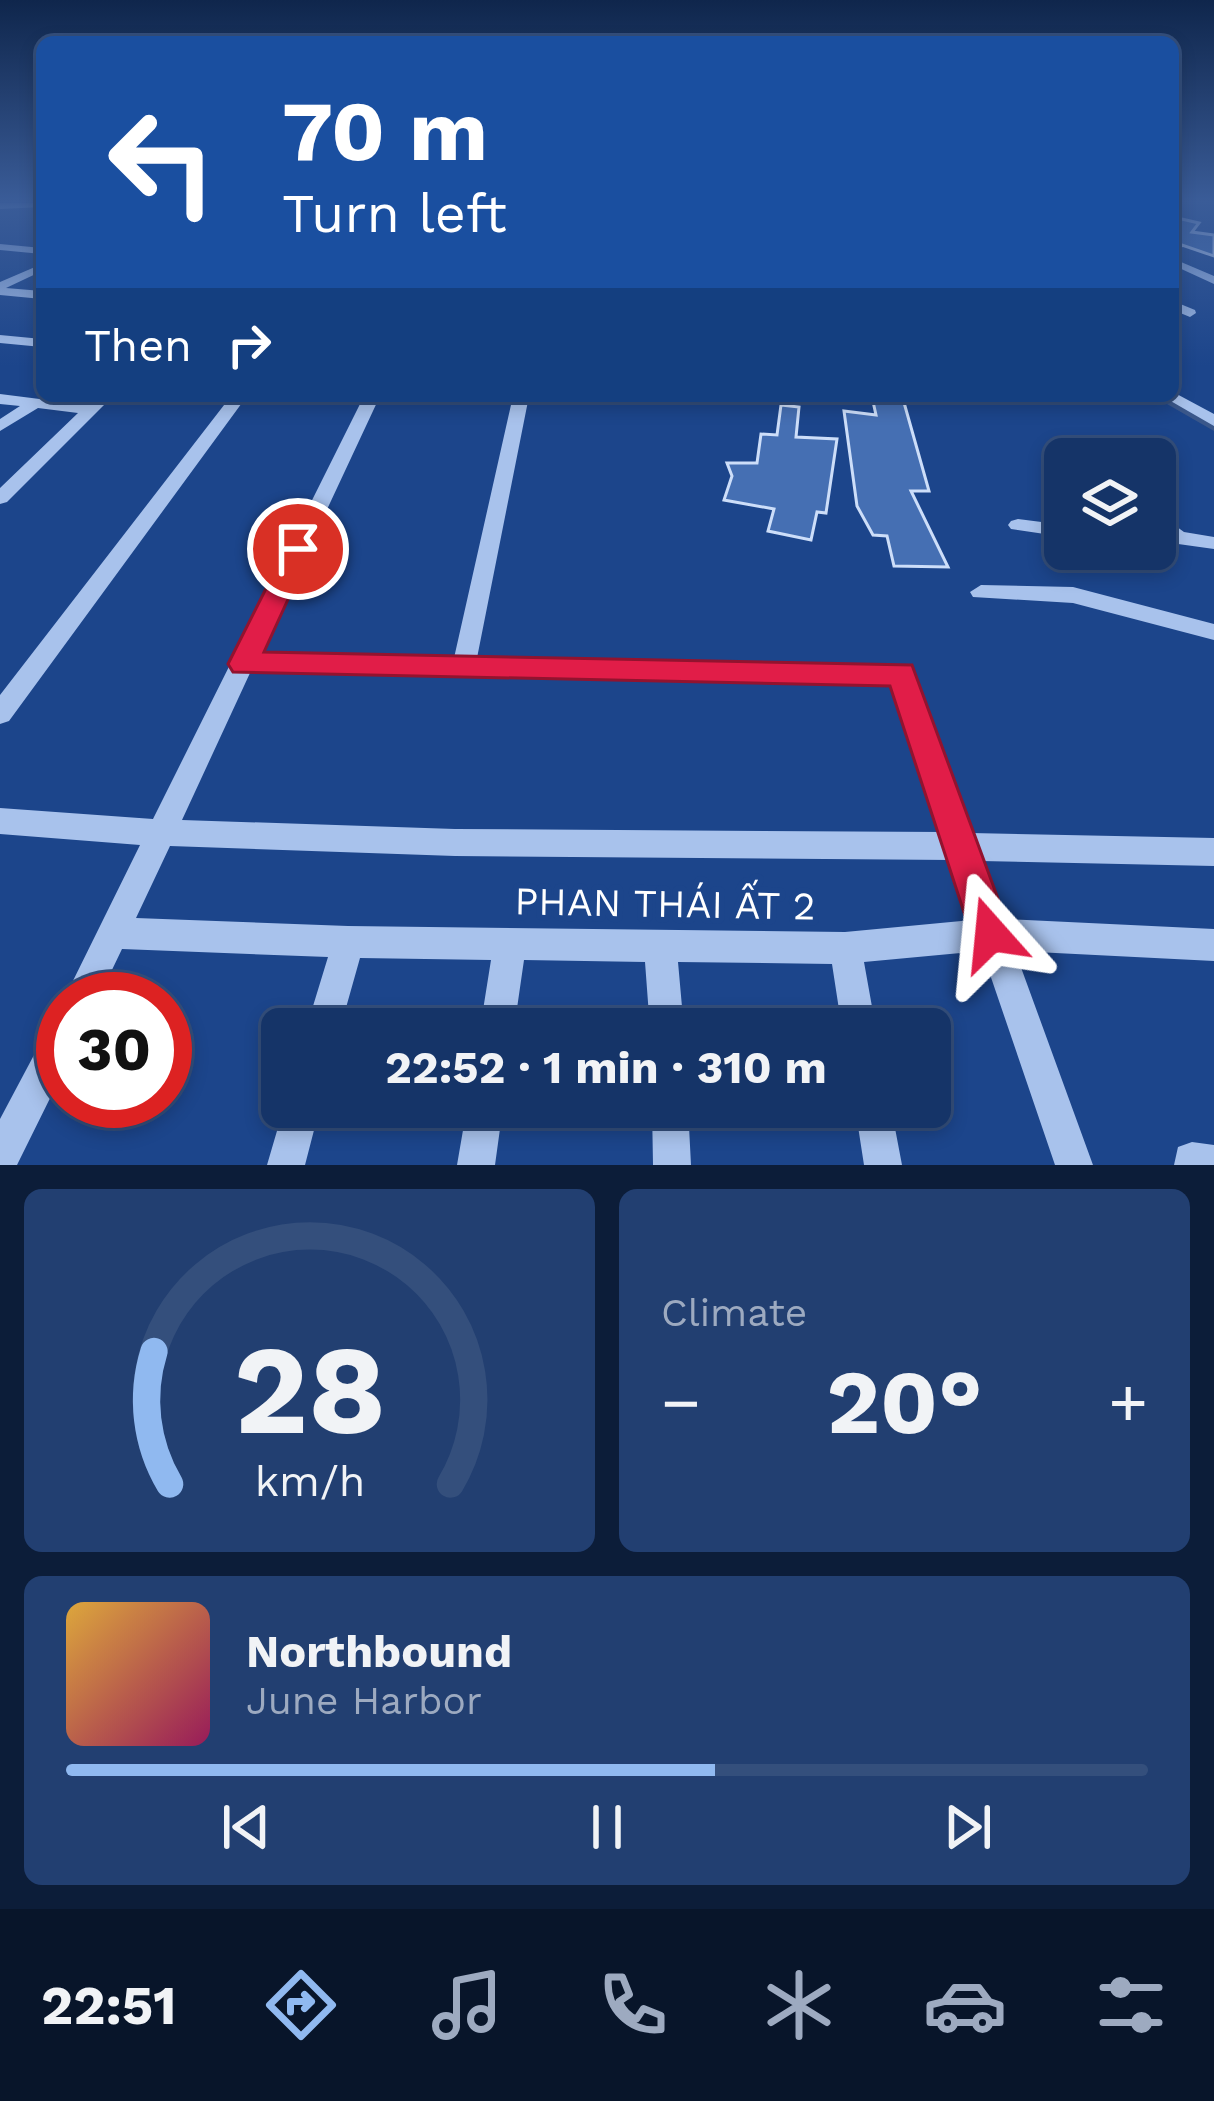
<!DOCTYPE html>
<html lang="en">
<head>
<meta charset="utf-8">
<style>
  body { margin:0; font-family:"Work Sans",sans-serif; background:#223f71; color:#f1f3f6; height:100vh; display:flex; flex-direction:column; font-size:45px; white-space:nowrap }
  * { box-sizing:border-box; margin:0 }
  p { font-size:39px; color:#9daac0 }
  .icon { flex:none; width:66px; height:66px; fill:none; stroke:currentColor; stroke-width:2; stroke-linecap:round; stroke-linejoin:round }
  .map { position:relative; height:1165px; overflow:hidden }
  .sheet { display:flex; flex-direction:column; gap:24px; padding:24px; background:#0c1d39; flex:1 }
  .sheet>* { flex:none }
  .top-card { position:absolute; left:36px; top:36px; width:1143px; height:366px; border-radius:18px; box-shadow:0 6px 18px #0003,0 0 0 3px #344f7c; background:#1a4fa0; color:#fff; overflow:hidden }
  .fabs { position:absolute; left:1044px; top:438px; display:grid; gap:24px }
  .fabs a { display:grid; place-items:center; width:132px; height:132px; border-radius:18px; background:#153468; box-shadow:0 6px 18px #0003,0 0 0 3px #344f7c; font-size:60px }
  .speed { position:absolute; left:36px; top:972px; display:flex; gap:24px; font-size:60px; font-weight:700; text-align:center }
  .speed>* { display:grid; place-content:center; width:156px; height:156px; border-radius:50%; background:#153468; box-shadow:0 6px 18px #0003,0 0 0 3px #344f7c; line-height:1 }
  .speed .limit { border:18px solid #d22; background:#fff; color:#111 }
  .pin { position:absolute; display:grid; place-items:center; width:102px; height:102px; color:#fff; margin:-51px; border:6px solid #fff; border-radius:50%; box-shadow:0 3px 12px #0007 }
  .me { position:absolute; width:132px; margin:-66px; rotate:342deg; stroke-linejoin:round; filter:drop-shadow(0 0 9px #0008) }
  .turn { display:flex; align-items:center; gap:42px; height:252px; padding:0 48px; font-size:54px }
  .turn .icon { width:156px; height:156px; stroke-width:2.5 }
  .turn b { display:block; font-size:84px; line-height:102px }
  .then { display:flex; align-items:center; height:114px; padding:0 48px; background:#0003; gap:24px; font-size:45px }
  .big { font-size:90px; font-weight:700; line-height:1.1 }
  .sheet .tile { flex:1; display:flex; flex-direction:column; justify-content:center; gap:18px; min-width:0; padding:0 42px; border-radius:18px; background:#223f71 }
  .sheet .dial { align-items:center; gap:0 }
  .dial svg { height:312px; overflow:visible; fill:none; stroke:#344f7c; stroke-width:7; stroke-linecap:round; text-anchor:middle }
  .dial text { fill:#f1f3f6; stroke:none }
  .song { display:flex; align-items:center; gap:36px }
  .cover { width:144px; height:144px; border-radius:18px; background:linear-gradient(135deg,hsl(40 70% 55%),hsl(330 70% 35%)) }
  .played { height:12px; border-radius:6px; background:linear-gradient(90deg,#90b9f0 60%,#344f7c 60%) }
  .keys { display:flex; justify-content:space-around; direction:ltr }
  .heat { display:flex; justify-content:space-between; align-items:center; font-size:66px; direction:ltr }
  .sheet .tiles { flex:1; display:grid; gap:24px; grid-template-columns:1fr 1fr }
  .tile:last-child { grid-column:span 2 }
  .trip { position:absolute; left:261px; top:1008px; width:690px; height:120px; border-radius:18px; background:#153468; box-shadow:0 6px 18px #0003,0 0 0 3px #344f7c; font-weight:700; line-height:120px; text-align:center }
  .tabs { display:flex; height:192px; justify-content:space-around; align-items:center; background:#08152a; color:#9daac0 }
  .tabs .icon { width:84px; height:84px }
  .tabs .active { color:#90b9f0 }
  .tabs b { font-size:54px; color:#f1f3f6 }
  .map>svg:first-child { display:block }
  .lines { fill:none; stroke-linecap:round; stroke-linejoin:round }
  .canal { fill:#3a578a; fill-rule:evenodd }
  .building { fill:#456fb3; stroke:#cddef9; stroke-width:3 }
  .minor { fill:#a8c2ec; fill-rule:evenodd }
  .route { fill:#e11d48; stroke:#92132f; stroke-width:3 }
  .labels { text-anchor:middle; stroke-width:12; stroke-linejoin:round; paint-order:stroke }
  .near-street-label { font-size:39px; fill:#fff; stroke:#1c458b }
</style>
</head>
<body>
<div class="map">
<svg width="1214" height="1165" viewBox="0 0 1214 1165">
  <rect width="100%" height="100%" fill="#1c458b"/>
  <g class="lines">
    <!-- canal -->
    <path class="canal" d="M1153,396h19l42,23v12z"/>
  </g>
  <!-- building -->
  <path class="building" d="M1173,217l26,6 -7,9 22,3v21l-32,-11 -9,12z
    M872,397l31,2 26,92h-18l37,76 -54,-1 -7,-30 -14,-1 -16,-29 -13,-95 32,4z
    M781,405l18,2 -3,30 41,2 -11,74 -9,-1 -6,28 -43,-9 6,-22 -50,-9 8,-24 -5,-13h30l4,-29 16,1z"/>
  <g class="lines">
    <!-- minor -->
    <path class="minor" d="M0,203h42v4l-42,2z
      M0,244l42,4v6l-42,-4z
      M1181,262l33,14v8l-37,-17 -2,-2z
      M42,264v7l-36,17 36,3v8l-42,-4v-13z
      M1173,301l22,9 1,3 -6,4 -17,-7z
      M0,335l42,4v8l-42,-4z
      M1173,392l41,22v12l-52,-30h11z
      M0,394l87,11 9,-9h17l-106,106 -7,2v-16l78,-75 -40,-5 -38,23v-12l20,-13 -20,-2z
      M231,396h16l-238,325 -9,3v-29z
      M364,396h16l-121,259 195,3 59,-262h16l-52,262 424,7 8,2 4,7 58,159 243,5v28l-233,-5 22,58 211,10v32l-199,-10 78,214h-38l-73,-214 -118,11 12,67h-34l-10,-65 -154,-2 6,67h-34l-5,-67 -121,-2 -10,69h-34l11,-69 -131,-2 -20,71h-34l22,-72 -206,-8 -24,50h-34l76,-154 -140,-11v-26l153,11zM250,673l642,10 51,149 -488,-3 -273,-9zM170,846l285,10 497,4 20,60 -127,12 -497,-6 -212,-8z
      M1069,445l32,10 3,4h-26l-15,-5v-8z
      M1155,511l29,21 30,5v12l-43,-6 -16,-15z
      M1018,519l47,6v12l-54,-8 -3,-4 3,-4z
      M981,585l92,2 141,37v16l-141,-37 -100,-6 -3,-5z
      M63,1018v54l-46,93h-17v-46l51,-96z
      M284,1107h36l-15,58h-38z
      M467,1107h36l-8,58h-38z
      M652,1107h36l3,58h-38z
      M855,1107h36l11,58h-38z
      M1192,1142l22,3v20h-40l4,-18z"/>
  </g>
  <!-- sky -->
  <linearGradient id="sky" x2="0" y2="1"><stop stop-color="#0f264c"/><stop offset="0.55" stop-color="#3a5c98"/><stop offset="1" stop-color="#3a5c98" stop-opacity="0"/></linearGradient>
  <rect width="1214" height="366" fill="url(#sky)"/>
  <!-- route -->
  <path class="route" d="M298,540l13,9 -47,103 648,13 99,269 -6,15 -14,6 -15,-6 -86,-263 -657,-14 -5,-8 58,-115z"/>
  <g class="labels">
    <!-- near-street labels -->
    <g class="near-street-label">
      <text transform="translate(665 903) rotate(1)" y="14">PHAN THÁI ẤT 2</text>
    </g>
  </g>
</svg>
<div class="fabs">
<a><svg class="icon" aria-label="layers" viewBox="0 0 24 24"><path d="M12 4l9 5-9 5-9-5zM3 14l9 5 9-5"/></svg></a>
</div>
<div class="speed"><div class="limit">30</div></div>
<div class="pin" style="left:298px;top:549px;background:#d93025"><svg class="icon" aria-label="arrive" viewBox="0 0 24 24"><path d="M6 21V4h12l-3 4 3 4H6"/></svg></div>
<svg class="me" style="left:991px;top:934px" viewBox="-20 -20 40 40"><path d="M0-17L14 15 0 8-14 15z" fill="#e11d48" stroke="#fff" stroke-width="4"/></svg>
<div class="trip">22:52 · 1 min · 310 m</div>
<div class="top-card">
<div class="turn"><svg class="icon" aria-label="left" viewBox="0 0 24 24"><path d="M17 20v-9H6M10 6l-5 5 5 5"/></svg><div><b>70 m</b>Turn left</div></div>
<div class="then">Then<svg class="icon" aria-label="right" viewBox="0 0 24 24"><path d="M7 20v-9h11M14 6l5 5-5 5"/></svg></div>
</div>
</div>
<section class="sheet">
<div class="tiles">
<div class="tile dial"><svg viewBox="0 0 100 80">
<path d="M14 69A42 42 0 1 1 86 69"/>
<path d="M14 69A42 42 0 0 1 10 35" stroke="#90b9f0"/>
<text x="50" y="56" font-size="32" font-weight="700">28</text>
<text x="50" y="72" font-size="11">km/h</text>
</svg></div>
<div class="tile"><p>Climate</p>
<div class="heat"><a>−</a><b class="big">20°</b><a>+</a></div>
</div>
<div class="tile">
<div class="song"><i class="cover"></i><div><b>Northbound</b><p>June Harbor</p></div></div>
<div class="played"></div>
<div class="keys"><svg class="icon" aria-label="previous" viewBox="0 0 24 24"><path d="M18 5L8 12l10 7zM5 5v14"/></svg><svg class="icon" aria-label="pause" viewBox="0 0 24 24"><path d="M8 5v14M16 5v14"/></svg><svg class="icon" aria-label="next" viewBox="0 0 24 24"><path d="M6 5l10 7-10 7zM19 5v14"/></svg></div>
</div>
</div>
</section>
<nav class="tabs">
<b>22:51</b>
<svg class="icon active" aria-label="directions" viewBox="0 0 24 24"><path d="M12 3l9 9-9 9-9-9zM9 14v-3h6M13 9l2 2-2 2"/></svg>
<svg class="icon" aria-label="music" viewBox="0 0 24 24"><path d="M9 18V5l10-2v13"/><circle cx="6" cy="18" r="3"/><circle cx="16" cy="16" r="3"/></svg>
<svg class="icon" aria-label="phone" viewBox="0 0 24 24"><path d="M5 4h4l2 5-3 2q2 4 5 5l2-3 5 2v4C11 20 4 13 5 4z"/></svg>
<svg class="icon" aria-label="climate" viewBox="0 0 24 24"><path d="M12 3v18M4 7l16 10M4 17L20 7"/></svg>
<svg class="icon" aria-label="car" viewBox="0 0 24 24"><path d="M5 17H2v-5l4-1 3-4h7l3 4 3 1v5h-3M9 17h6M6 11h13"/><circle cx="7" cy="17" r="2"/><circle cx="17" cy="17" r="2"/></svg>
<svg class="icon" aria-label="filters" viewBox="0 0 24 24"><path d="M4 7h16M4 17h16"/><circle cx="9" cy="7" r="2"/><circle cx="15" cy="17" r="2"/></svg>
</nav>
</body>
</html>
